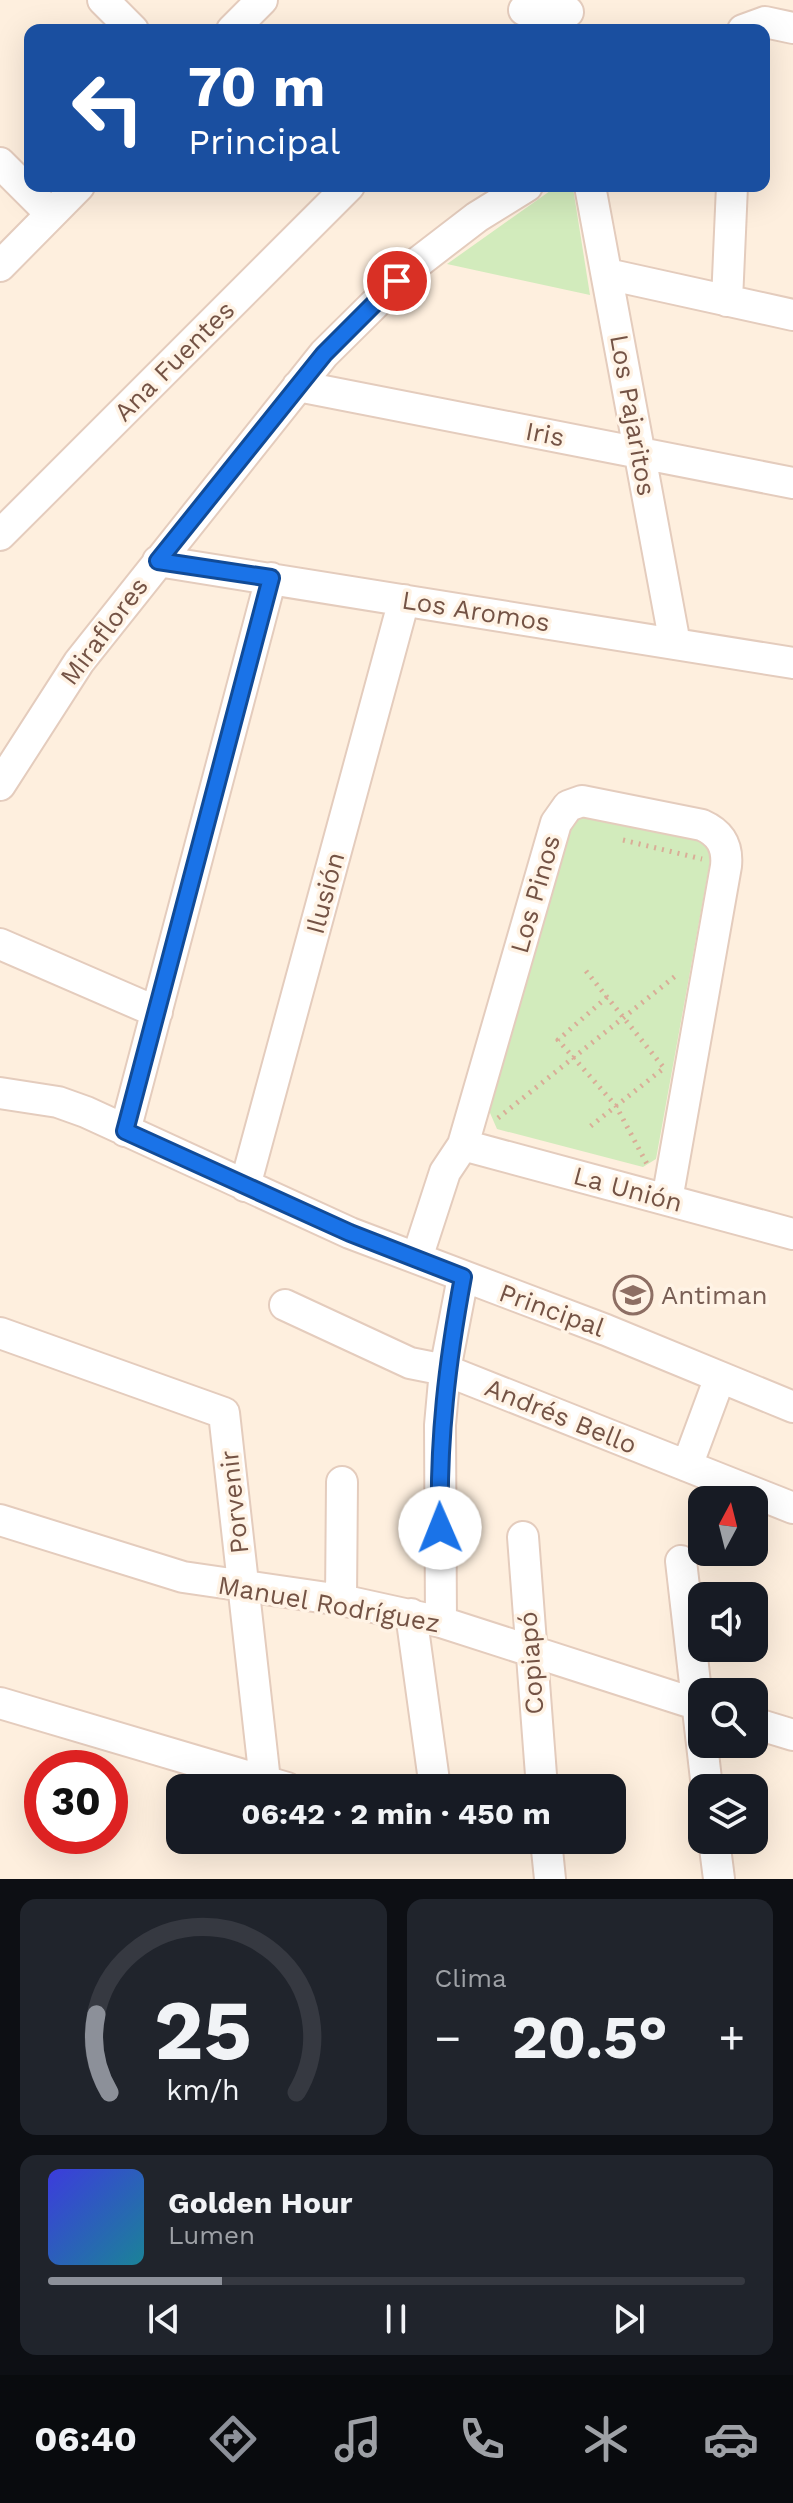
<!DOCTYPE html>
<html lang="es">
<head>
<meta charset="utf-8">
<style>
  body { margin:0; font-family:"Work Sans",sans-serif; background:#20242c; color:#f1f3f6; height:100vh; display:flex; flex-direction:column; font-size:30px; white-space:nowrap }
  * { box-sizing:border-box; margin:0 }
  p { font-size:26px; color:#9ea1a6 }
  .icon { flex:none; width:44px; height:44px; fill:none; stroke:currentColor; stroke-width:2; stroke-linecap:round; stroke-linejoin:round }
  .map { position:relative; height:1879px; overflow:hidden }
  .drawer { display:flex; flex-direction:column; gap:20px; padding:20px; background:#0d0f14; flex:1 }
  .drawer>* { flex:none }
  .banner { position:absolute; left:24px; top:24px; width:746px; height:168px; border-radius:16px; box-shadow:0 8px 32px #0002; background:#1a4fa0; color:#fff; overflow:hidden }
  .needle { width:52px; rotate:7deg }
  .tools { position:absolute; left:688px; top:1486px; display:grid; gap:16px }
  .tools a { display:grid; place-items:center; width:80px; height:80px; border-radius:16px; background:#171b24; box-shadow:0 8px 32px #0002; font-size:40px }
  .speed { position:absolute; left:24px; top:1750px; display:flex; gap:16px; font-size:40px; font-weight:700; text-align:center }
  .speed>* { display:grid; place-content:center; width:104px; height:104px; border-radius:50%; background:#171b24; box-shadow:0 8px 32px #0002; line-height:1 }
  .speed .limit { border:12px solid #d22; background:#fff; color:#111 }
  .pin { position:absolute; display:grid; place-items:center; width:68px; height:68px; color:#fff; margin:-34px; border:4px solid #fff; border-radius:50%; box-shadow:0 2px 8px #0007 }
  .me { position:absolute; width:88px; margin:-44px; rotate:359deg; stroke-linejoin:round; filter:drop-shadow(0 0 6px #0008) }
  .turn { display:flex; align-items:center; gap:28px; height:168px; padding:0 32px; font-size:36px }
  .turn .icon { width:104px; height:104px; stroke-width:2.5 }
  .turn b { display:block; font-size:56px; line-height:68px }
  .big { font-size:60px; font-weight:700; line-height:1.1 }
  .drawer .widget { flex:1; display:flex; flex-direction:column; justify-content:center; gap:12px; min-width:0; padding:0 28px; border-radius:16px; background:#20242c }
  .drawer .dial { align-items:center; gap:0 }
  .dial svg { height:208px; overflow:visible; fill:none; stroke:#363941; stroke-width:7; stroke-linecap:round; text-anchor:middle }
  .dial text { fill:#f1f3f6; stroke:none }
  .song { display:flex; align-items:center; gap:24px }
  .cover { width:96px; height:96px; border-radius:12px; background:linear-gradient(135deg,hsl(240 70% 55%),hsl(190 70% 35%)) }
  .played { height:8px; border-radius:4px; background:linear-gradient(90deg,#8c9099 25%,#363941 25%) }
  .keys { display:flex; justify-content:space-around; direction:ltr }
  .heat { display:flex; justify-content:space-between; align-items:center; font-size:44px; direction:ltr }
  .drawer .tiles { flex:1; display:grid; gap:20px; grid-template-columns:1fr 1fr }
  .widget:last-child { grid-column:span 2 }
  .trip { position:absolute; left:166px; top:1774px; width:460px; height:80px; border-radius:16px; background:#171b24; box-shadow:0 8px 32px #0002; font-weight:700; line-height:80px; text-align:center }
  .tabs { display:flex; height:128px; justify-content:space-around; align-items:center; background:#090b0e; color:#9ea1a6 }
  .tabs .icon { width:56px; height:56px }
  .tabs .current { color:#8c9099 }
  .tabs b { font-size:36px; color:#f1f3f6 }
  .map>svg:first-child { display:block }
  .green { fill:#d2ebbc }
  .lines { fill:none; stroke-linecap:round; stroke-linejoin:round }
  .minor-casing { stroke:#e4ccbd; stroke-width:34 }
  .path { stroke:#d9ad97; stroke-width:5; stroke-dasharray:2 6; stroke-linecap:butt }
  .minor { stroke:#fff; stroke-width:30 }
  .route-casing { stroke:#114b97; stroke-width:20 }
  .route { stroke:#1a73e8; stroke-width:14 }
  .labels { text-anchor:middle; stroke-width:7; stroke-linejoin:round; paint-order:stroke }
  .street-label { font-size:26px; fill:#745345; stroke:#fff3e5 }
  .education-label { font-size:26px; fill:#785e54; stroke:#fff3e5; text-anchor:start }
</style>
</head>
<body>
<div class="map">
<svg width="793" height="1879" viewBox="0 0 793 1879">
  <rect width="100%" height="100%" fill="#feefde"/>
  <!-- green -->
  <path class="green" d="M557,186l16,2 17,107 -143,-31z
    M586,811l121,26 4,19 -55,303 -13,8 -146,-38 -10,-23 85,-283z"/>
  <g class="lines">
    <defs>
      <path id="minor" d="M103,0l30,30
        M524,10l44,2
        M232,30l30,-30
        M743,30l22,-8 28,6
        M0,163l51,51
        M590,186l85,458
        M0,266l79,-80
        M607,274l186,41
        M727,301l5,-115
        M298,386l495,97
        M0,535l349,-349
        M158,561l635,102
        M0,785l79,-123 245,-308 88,-87 65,-50 50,-31
        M0,944l157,68
        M0,1093l58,9 28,10 264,121 256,97 187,77
        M125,1131l146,-553
        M463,1145l330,89
        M245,1186l159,-586
        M417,1258l28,-86 18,-27 93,-322 12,-17 14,-5 120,24c18,8 26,21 24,41l-59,334
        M285,1305l125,58 35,7 348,138
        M0,1333l224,80 41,368
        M687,1466l33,-89
        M0,1520l183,57 158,23 100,22 261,84
        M523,1537l19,251
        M681,1561l26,227
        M341,1600l1,-118
        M411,1614l24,174
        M441,1622l-1,-197 5,-55 18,-93
        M0,1703l287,85
        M754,1723l39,12
        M546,1840l4,39
        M714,1840l5,39"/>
    </defs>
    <!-- minor casing -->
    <use href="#minor" class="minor-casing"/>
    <!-- path -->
    <path class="path" d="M623,840l79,19
      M586,971l78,97 -77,61
      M607,997l-49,43 58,66 31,58
      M498,1118l180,-144"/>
    <!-- minor -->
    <use href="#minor" class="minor"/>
  </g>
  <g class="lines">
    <defs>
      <path id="route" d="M397,281l-73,73 -166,207 113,17 -146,553 225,102 113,44c-16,86 -25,163 -23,251"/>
    </defs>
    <!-- route casing -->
    <use href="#route" class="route-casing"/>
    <!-- route -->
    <use href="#route" class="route"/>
  </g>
  <!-- icons -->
  <defs>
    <symbol id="school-ring" viewBox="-11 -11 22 22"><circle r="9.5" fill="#fff3e5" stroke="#8d6e63" stroke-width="1.5"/><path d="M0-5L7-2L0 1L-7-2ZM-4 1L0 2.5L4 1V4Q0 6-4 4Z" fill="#8d6e63"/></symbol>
  </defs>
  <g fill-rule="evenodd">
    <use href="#school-ring" x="611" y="1273" width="44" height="44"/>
  </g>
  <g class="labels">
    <!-- street labels -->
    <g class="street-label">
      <text transform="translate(174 361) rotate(-45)" y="9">Ana Fuentes</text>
      <text transform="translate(633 415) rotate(80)" y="9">Los Pajaritos</text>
      <text transform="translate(545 434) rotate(11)" y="9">Iris</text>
      <text transform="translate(476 611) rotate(9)" y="9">Los Aromos</text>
      <text transform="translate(104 631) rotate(-53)" y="9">Miraflores</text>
      <text transform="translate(325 893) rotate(-75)" y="9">Ilusión</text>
      <text transform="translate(535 894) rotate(-74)" y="9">Los Pinos</text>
      <text transform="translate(628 1189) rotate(15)" y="9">La Unión</text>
      <text transform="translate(552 1310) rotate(20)" y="9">Principal</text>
      <text transform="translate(561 1416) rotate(22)" y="9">Andrés Bello</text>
      <text transform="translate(234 1502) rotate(-96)" y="9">Porvenir</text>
      <text transform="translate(329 1604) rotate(10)" y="9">Manuel Rodríguez</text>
      <text transform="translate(531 1663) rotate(-94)" y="9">Copiapó</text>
    </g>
    <!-- education labels -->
    <g class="education-label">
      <text x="661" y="1304">Antiman</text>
    </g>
  </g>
</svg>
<div class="tools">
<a><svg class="needle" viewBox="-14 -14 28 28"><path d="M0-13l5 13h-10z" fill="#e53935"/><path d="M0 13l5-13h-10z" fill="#9ea1a6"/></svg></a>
<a><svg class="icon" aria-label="sound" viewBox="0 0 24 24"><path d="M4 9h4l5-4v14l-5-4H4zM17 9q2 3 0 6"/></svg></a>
<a><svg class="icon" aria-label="search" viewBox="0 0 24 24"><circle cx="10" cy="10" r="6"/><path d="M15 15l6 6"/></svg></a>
<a><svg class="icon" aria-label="layers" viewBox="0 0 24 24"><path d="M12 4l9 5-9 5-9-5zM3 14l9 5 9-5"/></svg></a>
</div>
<div class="speed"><div class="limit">30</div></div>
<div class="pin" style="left:397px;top:281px;background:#d93025"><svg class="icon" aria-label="arrive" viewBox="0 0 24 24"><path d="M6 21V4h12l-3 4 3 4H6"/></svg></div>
<svg class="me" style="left:440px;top:1528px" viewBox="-20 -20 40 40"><circle r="19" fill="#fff"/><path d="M0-13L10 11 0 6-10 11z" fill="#1a73e8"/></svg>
<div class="trip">06:42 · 2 min · 450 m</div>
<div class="banner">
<div class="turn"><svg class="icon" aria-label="left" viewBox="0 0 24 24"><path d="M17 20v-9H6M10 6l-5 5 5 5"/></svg><div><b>70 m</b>Principal</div></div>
</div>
</div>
<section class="drawer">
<div class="tiles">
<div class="widget dial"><svg viewBox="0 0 100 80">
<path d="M14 69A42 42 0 1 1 86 69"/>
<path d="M14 69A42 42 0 0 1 9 39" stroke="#8c9099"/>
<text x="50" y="56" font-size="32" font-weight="700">25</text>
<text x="50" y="72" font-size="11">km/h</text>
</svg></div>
<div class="widget"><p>Clima</p>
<div class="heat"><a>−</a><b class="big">20.5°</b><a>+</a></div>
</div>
<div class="widget">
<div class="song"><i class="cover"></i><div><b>Golden Hour</b><p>Lumen</p></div></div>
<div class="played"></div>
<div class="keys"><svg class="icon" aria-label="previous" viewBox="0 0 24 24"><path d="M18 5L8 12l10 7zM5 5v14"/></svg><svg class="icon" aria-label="pause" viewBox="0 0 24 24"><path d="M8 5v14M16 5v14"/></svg><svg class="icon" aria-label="next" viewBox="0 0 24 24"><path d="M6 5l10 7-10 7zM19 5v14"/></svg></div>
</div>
</div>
</section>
<nav class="tabs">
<b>06:40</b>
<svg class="icon current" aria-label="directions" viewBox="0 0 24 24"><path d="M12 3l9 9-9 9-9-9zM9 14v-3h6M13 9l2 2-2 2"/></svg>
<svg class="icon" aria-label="music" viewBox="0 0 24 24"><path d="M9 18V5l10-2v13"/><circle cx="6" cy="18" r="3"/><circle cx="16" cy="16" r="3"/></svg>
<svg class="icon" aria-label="phone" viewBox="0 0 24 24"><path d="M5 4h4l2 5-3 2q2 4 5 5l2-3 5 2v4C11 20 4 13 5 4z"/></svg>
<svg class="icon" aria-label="climate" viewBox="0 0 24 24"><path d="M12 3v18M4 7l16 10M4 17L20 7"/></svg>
<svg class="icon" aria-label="car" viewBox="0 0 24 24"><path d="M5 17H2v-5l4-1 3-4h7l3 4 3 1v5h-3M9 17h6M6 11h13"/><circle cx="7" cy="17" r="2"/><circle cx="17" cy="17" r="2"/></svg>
</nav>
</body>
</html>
